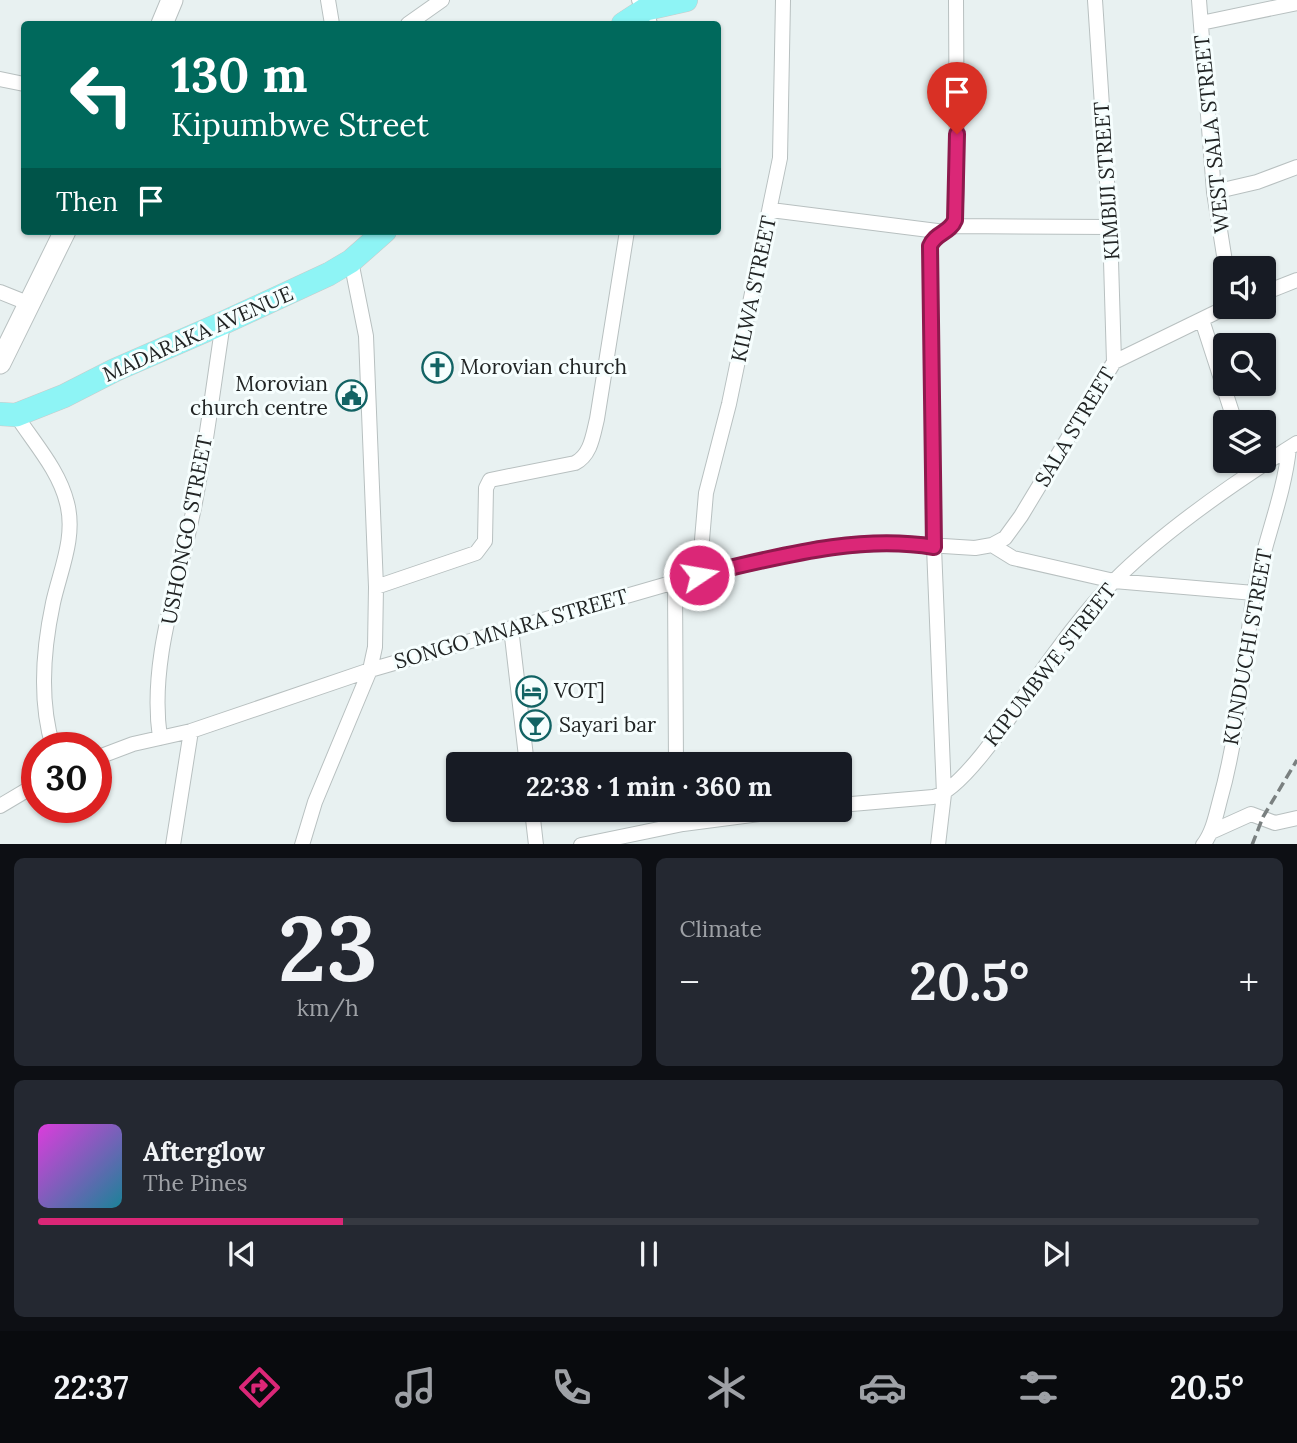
<!DOCTYPE html>
<html lang="en">
<head>
<meta charset="utf-8">
<style>
  body { margin:0; font-family:Lora,serif; background:#242831; color:#f1f3f6; height:100vh; display:flex; flex-direction:column; font-size:26px; white-space:nowrap }
  * { box-sizing:border-box; margin:0 }
  p { font-size:23px; color:#9ea1a6 }
  .icon { flex:none; width:38px; height:38px; fill:none; stroke:currentColor; stroke-width:2; stroke-linecap:round; stroke-linejoin:round }
  .map { position:relative; height:844px; overflow:hidden }
  .panel { display:flex; flex-direction:column; gap:14px; padding:14px; background:#0d0f14; flex:1 }
  .panel>* { flex:none }
  .top-card { position:absolute; left:21px; top:21px; width:700px; height:214px; border-radius:7px; box-shadow:0 2px 5px #0004; background:#00695c; color:#fff; overflow:hidden }
  .fabs { position:absolute; left:1213px; top:256px; display:grid; gap:14px }
  .fabs a { display:grid; place-items:center; width:63px; height:63px; border-radius:7px; background:#171b24; box-shadow:0 2px 5px #0004; font-size:35px }
  .speed { position:absolute; left:21px; top:732px; display:flex; gap:14px; font-size:35px; font-weight:700; text-align:center }
  .speed>* { display:grid; place-content:center; width:91px; height:91px; border-radius:50%; background:#171b24; box-shadow:0 2px 5px #0004; line-height:1 }
  .speed .limit { border:10px solid #d22; background:#fff; color:#111 }
  .pin { position:absolute; display:grid; place-items:center; width:60px; height:60px; color:#fff; margin:-72px -30px; border-radius:50% 50% 50% 0; rotate:-45deg; box-shadow:0 0 7px #0007 }
  .pin .icon { rotate:45deg }
  .me { position:absolute; width:77px; margin:-38px; rotate:78deg; stroke-linejoin:round; filter:drop-shadow(0 0 5px #0008) }
  .turn { display:flex; align-items:center; gap:24px; height:147px; padding:0 35px; font-size:32px }
  .turn .icon { width:91px; height:91px; stroke-width:2.5 }
  .turn b { display:block; font-size:49px; line-height:60px }
  .then { display:flex; align-items:center; height:66px; padding:0 35px; background:#0003; gap:14px; font-size:26px }
  .big { font-size:52px; font-weight:700; line-height:1.1 }
  .panel .tile { flex:1; display:flex; flex-direction:column; justify-content:center; gap:10px; min-width:0; padding:0 24px; border-radius:10px; background:#242831 }
  .panel .dial { align-items:center; gap:0 }
  .dial b { font-size:91px; line-height:1 }
  .song { display:flex; align-items:center; gap:21px }
  .cover { width:84px; height:84px; border-radius:10px; background:linear-gradient(135deg,hsl(300 70% 55%),hsl(190 70% 35%)) }
  .played { height:7px; border-radius:4px; background:linear-gradient(90deg,#db2777 25%,#363941 25%) }
  .keys { display:flex; justify-content:space-around; direction:ltr }
  .heat { display:flex; justify-content:space-between; align-items:center; font-size:38px; direction:ltr }
  .panel .tiles { flex:1; display:grid; gap:14px; grid-template-columns:1fr 1fr }
  .tile:last-child { grid-column:span 2 }
  .trip { position:absolute; left:446px; top:752px; width:406px; height:70px; border-radius:7px; background:#171b24; box-shadow:0 2px 5px #0004; font-weight:700; line-height:70px; text-align:center }
  .tab-bar { display:flex; height:112px; justify-content:space-around; align-items:center; background:#090b0e; color:#9ea1a6 }
  .tab-bar .icon { width:49px; height:49px }
  .tab-bar .selected { color:#db2777 }
  .tab-bar b { font-size:32px; color:#f1f3f6 }
  .map>svg:first-child { display:block }
  .lines { fill:none; stroke-linecap:round; stroke-linejoin:round }
  .street-casing { stroke:#b8c0c0; stroke-width:16 }
  .secondary-casing { stroke:#b8c0c0; stroke-width:23 }
  .primary-casing { stroke:#cacaca; stroke-width:24 }
  .street { stroke:#fff; stroke-width:14 }
  .secondary { stroke:#fff; stroke-width:21 }
  .primary { stroke:#8ef4f5; stroke-width:23 }
  .rail { stroke:#7a8080; stroke-width:3.5; stroke-dasharray:10 5; stroke-linecap:butt }
  .route-casing { stroke:#8e194d; stroke-width:18 }
  .route { stroke:#db2777; stroke-width:12 }
  .labels { text-anchor:middle; stroke-width:6; stroke-linejoin:round; paint-order:stroke }
  .street-label { font-size:21px; fill:#212424; stroke:#f6fefe }
  .poi-label { font-size:21px; fill:#212424; stroke:#f6fefe; text-anchor:start }
</style>
</head>
<body>
<div class="map">
<svg width="1297" height="845" viewBox="0 0 1297 845">
  <rect width="100%" height="100%" fill="#e8f1f1"/>
  <g class="lines">
    <defs>
      <path id="street" d="M328,0l4,24
        M639,0l7,9 4,15
        M1095,0l15,227 4,135
        M1199,0l15,192 12,76
        M1201,23l96,-20
        M408,24l34,-24
        M0,79l24,5
        M1214,192l43,-10 40,-15
        M771,210l174,22
        M953,226l157,1
        M0,292l30,12
        M1264,293l33,-13
        M1202,320l33,102
        M16,415c18,28 43,55 51,88 9,34 -7,68 -14,100 -10,47 -14,98 0,144
        M992,545l21,13 101,23 140,12
        M699,575l7,-82 23,-89 51,-246 3,-158
        M675,583l1,182
        M376,587l100,-34 9,-12 1,-53 4,-8 85,-17c16,-8 18,-28 22,-44l30,-188
        M511,628l16,137
        M160,738c-12,-81 22,-163 36,-241 11,-57 18,-116 27,-174
        M96,758l37,-14 58,-13 179,-61 329,-95 121,-27 76,-5 79,5 17,-3 13,-7 16,-22 93,-154 115,-56
        M840,805l93,-8c30,-6 83,-89 101,-115 25,-35 50,-70 80,-101 49,-49 124,-101 183,-138
        M0,806l37,-22
        M532,810l4,35
        M1211,832l40,-18 24,9 22,-5
        M173,845l18,-114
        M302,845l13,-43 55,-132 5,-23 1,-60 -8,-200 -2,-51 -15,-75
        M581,845l102,-21 107,-14
        M938,845l6,-51 -10,-247 -4,-301 5,-9 18,-11 2,-5 2,-35 -1,-186
        M1203,845c10,-13 13,-30 17,-45 19,-67 23,-138 34,-206 9,-50 30,-97 35,-146"/>
      <path id="secondary" d="M162,24l10,-24
        M0,363l65,-132"/>
      <path id="primary" d="M623,24l23,-15 40,-9
        M0,414l16,1 48,-19 51,-26 108,-47 106,-49 22,-13 34,-30"/>
    </defs>
    <!-- street casing -->
    <use href="#street" class="street-casing"/>
    <!-- secondary casing -->
    <use href="#secondary" class="secondary-casing"/>
    <!-- primary casing -->
    <use href="#primary" class="primary-casing"/>
    <!-- street -->
    <use href="#street" class="street"/>
    <!-- secondary -->
    <use href="#secondary" class="secondary"/>
    <!-- primary -->
    <use href="#primary" class="primary"/>
    <!-- rail -->
    <path class="rail" d="M1252,845l11,-28 34,-57"/>
  </g>
  <g class="lines">
    <defs>
      <path id="route" d="M699,575c76,-17 156,-41 235,-28l-4,-301c5,-13 20,-13 25,-26l2,-86"/>
    </defs>
    <!-- route casing -->
    <use href="#route" class="route-casing"/>
    <!-- route -->
    <use href="#route" class="route"/>
  </g>
  <!-- icons -->
  <defs>
    <symbol id="church-ring" viewBox="-11 -11 22 22"><circle r="9.5" fill="#f6fefe" stroke="#126364" stroke-width="1.5"/><path d="M-1.2-6h2.4v3.5h3.3v2.4h-3.3V6h-2.4V-.1h-3.3v-2.4h3.3Z" fill="#126364"/></symbol>
    <symbol id="civic-ring" viewBox="-11 -11 22 22"><circle r="9.5" fill="#f6fefe" stroke="#126364" stroke-width="1.5"/><path d="M-.6-6.5H3V-4.5H.6V-3L4-1V1h2V6H-6V1h2V-1L-.6-3ZM-1.2 2.5V6h2.4V2.5Z" fill="#126364"/></symbol>
    <symbol id="hotel-ring" viewBox="-11 -11 22 22"><circle r="9.5" fill="#f6fefe" stroke="#126364" stroke-width="1.5"/><path d="M-6-4.5h1.5V1H6V5H4.5V3h-9V5H-6ZM-4 0a1.8 1.8 0 1 1 3.6 0ZM.5 0V-2.5h3Q6-2.5 6 0Z" fill="#126364"/></symbol>
    <symbol id="bar-ring" viewBox="-11 -11 22 22"><circle r="9.5" fill="#f6fefe" stroke="#126364" stroke-width="1.5"/><path d="M-6-5H6L.8 .8V4.5H3.5V6h-7V4.5H-.8V.8Z" fill="#126364"/></symbol>
  </defs>
  <g fill-rule="evenodd">
    <use href="#church-ring" x="420" y="350" width="35" height="35"/>
    <use href="#civic-ring" x="334" y="378" width="35" height="35"/>
    <use href="#hotel-ring" x="514" y="674" width="35" height="35"/>
    <use href="#bar-ring" x="518" y="708" width="35" height="35"/>
  </g>
  <g class="labels">
    <!-- street labels -->
    <g class="street-label">
      <text transform="translate(1212 134) rotate(-96)" y="7">WEST SALA STREET</text>
      <text transform="translate(1107 181) rotate(-94)" y="7">KIMBIJI STREET</text>
      <text transform="translate(754 289) rotate(-78)" y="7">KILWA STREET</text>
      <text transform="translate(198 334) rotate(-24)" y="7">MADARAKA AVENUE</text>
      <text transform="translate(1075 427) rotate(-59)" y="7">SALA STREET</text>
      <text transform="translate(187 530) rotate(-79)" y="7">USHONGO STREET</text>
      <text transform="translate(511 629) rotate(-16)" y="7">SONGO MNARA STREET</text>
      <text transform="translate(1248 647) rotate(-80)" y="7">KUNDUCHI STREET</text>
      <text transform="translate(1050 665) rotate(-52)" y="7">KIPUMBWE STREET</text>
    </g>
    <!-- poi labels -->
    <g class="poi-label">
      <text x="460" y="374">Morovian church</text>
      <text x="328" y="391" text-anchor="end">Morovian<tspan x="328" dy="24">church centre</tspan></text>
      <text x="554" y="698">VOT]</text>
      <text x="559" y="732">Sayari bar</text>
    </g>
  </g>
</svg>
<div class="fabs">
<a><svg class="icon" aria-label="sound" viewBox="0 0 24 24"><path d="M4 9h4l5-4v14l-5-4H4zM17 9q2 3 0 6"/></svg></a>
<a><svg class="icon" aria-label="search" viewBox="0 0 24 24"><circle cx="10" cy="10" r="6"/><path d="M15 15l6 6"/></svg></a>
<a><svg class="icon" aria-label="layers" viewBox="0 0 24 24"><path d="M12 4l9 5-9 5-9-5zM3 14l9 5 9-5"/></svg></a>
</div>
<div class="speed"><div class="limit">30</div></div>
<div class="pin" style="left:957px;top:134px;background:#d93025"><svg class="icon" aria-label="arrive" viewBox="0 0 24 24"><path d="M6 21V4h12l-3 4 3 4H6"/></svg></div>
<svg class="me" style="left:699px;top:575px" viewBox="-20 -20 40 40"><circle r="17" fill="#db2777" stroke="#fff" stroke-width="3"/><path d="M0-11L8 9 0 5-8 9z" fill="#fff"/></svg>
<div class="trip">22:38 · 1 min · 360 m</div>
<div class="top-card">
<div class="turn"><svg class="icon" aria-label="left" viewBox="0 0 24 24"><path d="M17 20v-9H6M10 6l-5 5 5 5"/></svg><div><b>130 m</b>Kipumbwe Street</div></div>
<div class="then">Then<svg class="icon" aria-label="arrive" viewBox="0 0 24 24"><path d="M6 21V4h12l-3 4 3 4H6"/></svg></div>
</div>
</div>
<section class="panel">
<div class="tiles">
<div class="tile dial"><b>23</b><p>km/h</p></div>
<div class="tile"><p>Climate</p>
<div class="heat"><a>−</a><b class="big">20.5°</b><a>+</a></div>
</div>
<div class="tile">
<div class="song"><i class="cover"></i><div><b>Afterglow</b><p>The Pines</p></div></div>
<div class="played"></div>
<div class="keys"><svg class="icon" aria-label="previous" viewBox="0 0 24 24"><path d="M18 5L8 12l10 7zM5 5v14"/></svg><svg class="icon" aria-label="pause" viewBox="0 0 24 24"><path d="M8 5v14M16 5v14"/></svg><svg class="icon" aria-label="next" viewBox="0 0 24 24"><path d="M6 5l10 7-10 7zM19 5v14"/></svg></div>
</div>
</div>
</section>
<nav class="tab-bar">
<b>22:37</b>
<svg class="icon selected" aria-label="directions" viewBox="0 0 24 24"><path d="M12 3l9 9-9 9-9-9zM9 14v-3h6M13 9l2 2-2 2"/></svg>
<svg class="icon" aria-label="music" viewBox="0 0 24 24"><path d="M9 18V5l10-2v13"/><circle cx="6" cy="18" r="3"/><circle cx="16" cy="16" r="3"/></svg>
<svg class="icon" aria-label="phone" viewBox="0 0 24 24"><path d="M5 4h4l2 5-3 2q2 4 5 5l2-3 5 2v4C11 20 4 13 5 4z"/></svg>
<svg class="icon" aria-label="climate" viewBox="0 0 24 24"><path d="M12 3v18M4 7l16 10M4 17L20 7"/></svg>
<svg class="icon" aria-label="car" viewBox="0 0 24 24"><path d="M5 17H2v-5l4-1 3-4h7l3 4 3 1v5h-3M9 17h6M6 11h13"/><circle cx="7" cy="17" r="2"/><circle cx="17" cy="17" r="2"/></svg>
<svg class="icon" aria-label="filters" viewBox="0 0 24 24"><path d="M4 7h16M4 17h16"/><circle cx="9" cy="7" r="2"/><circle cx="15" cy="17" r="2"/></svg>
<b>20.5°</b>
</nav>
</body>
</html>
